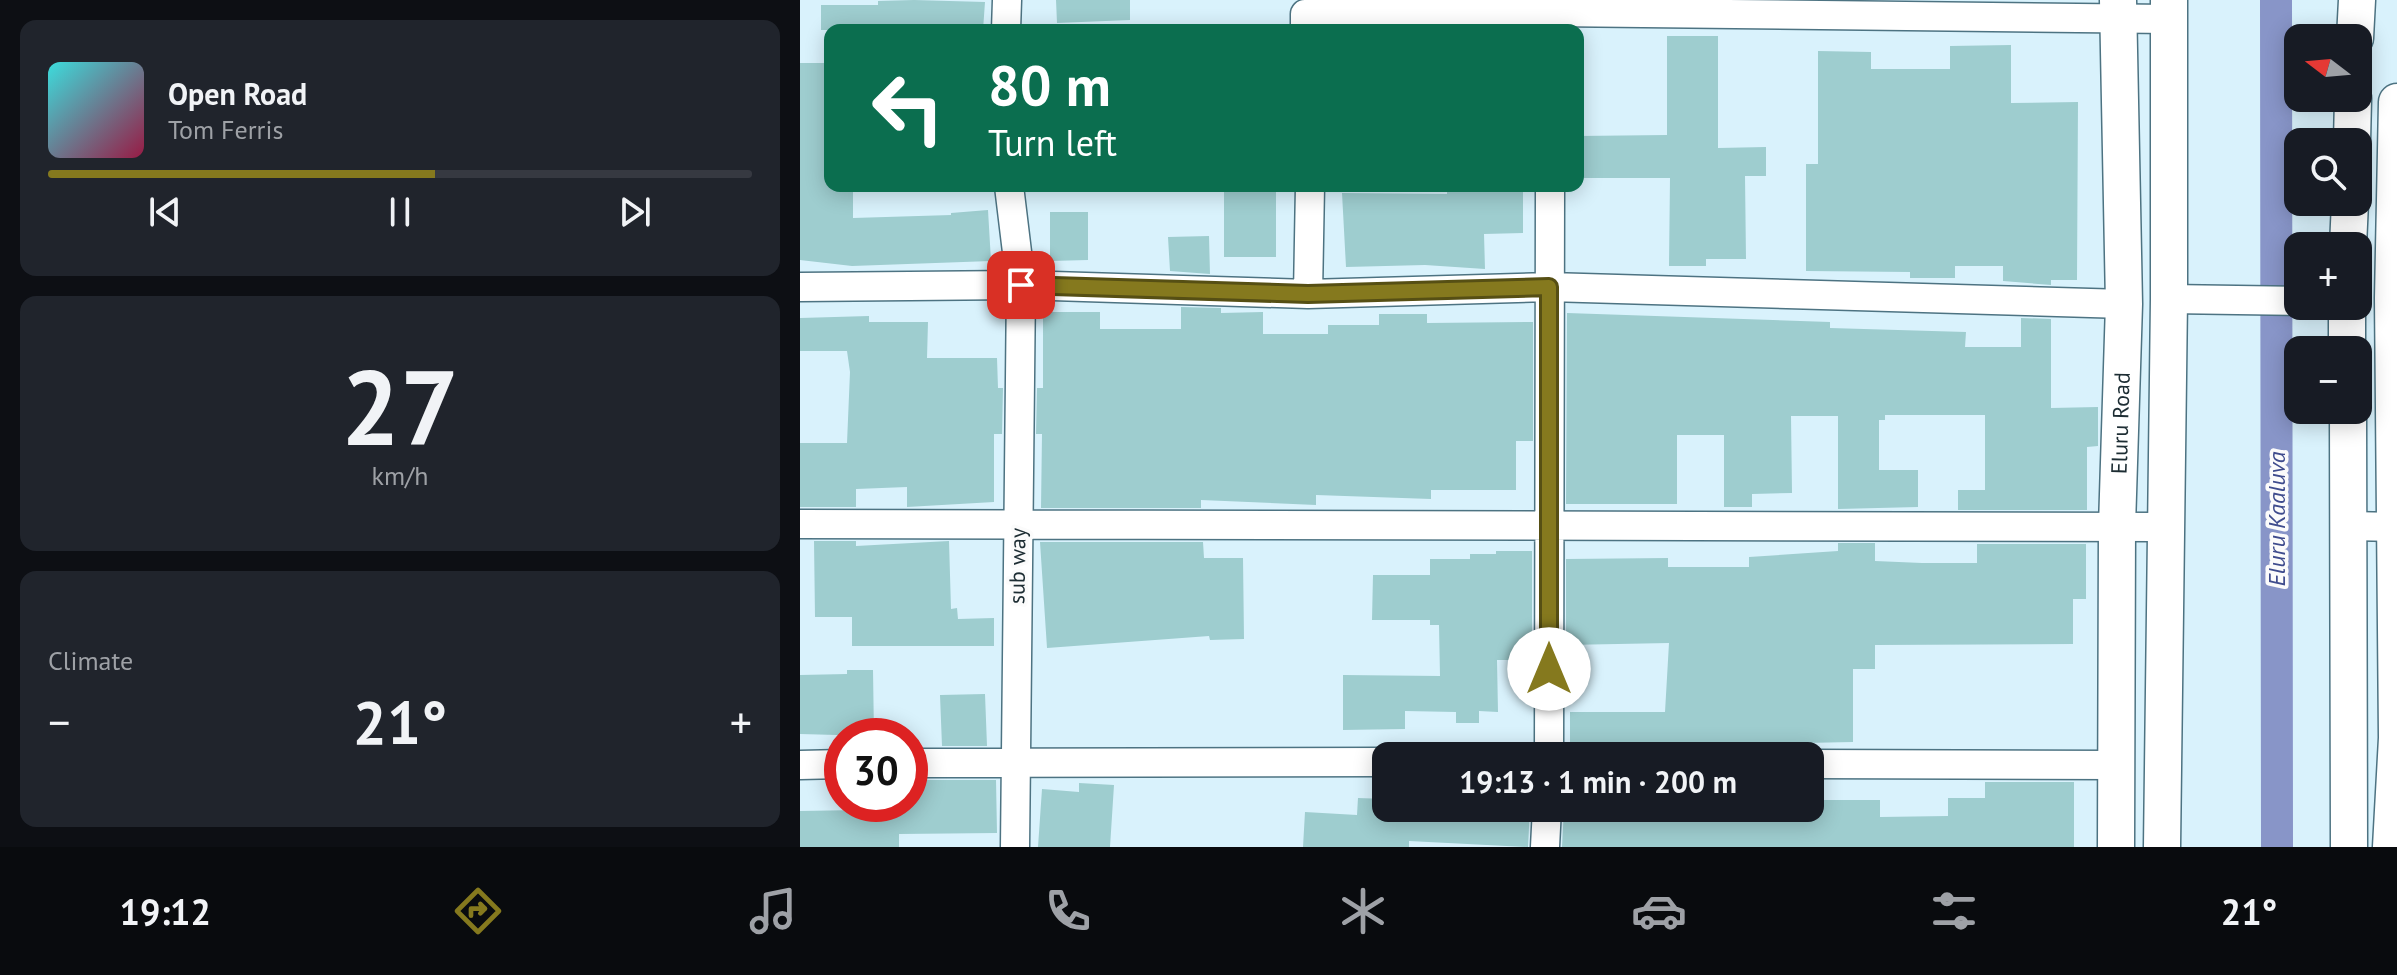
<!DOCTYPE html>
<html lang="en">
<head>
<meta charset="utf-8">
<style>
  body { margin:0; font-family:"PT Sans",sans-serif; background:#20242c; color:#f1f3f6; height:100vh; display:flex; flex-direction:column; font-size:30px; white-space:nowrap }
  * { box-sizing:border-box; margin:0 }
  p { font-size:26px; color:#9ea1a6 }
  .icon { flex:none; width:44px; height:44px; fill:none; stroke:currentColor; stroke-width:2; stroke-linecap:round; stroke-linejoin:round }
  .map { position:relative; flex:1; overflow:hidden }
  .drawer { display:flex; flex-direction:column; gap:20px; padding:20px; background:#0d0f14; width:800px }
  .drawer>* { flex:none }
  .guide { position:absolute; left:24px; top:24px; width:760px; height:168px; border-radius:16px; box-shadow:0 4px 20px #0003; background:#0b6e4f; color:#fff; overflow:hidden }
  .needle { width:52px; rotate:286deg }
  .fabs { position:absolute; left:1484px; top:24px; display:grid; gap:16px }
  .fabs a { display:grid; place-items:center; width:88px; height:88px; border-radius:16px; background:#171b24; box-shadow:0 4px 20px #0003; font-size:40px }
  .speed { position:absolute; left:24px; top:718px; display:flex; gap:16px; font-size:40px; font-weight:700; text-align:center }
  .speed>* { display:grid; place-content:center; width:104px; height:104px; border-radius:50%; background:#171b24; box-shadow:0 4px 20px #0003; line-height:1 }
  .speed .limit { border:12px solid #d22; background:#fff; color:#111 }
  .pin { position:absolute; display:grid; place-items:center; width:68px; height:68px; color:#fff; margin:-34px; border-radius:16px; box-shadow:0 4px 12px #0006 }
  .me { position:absolute; width:88px; margin:-44px; rotate:0deg; stroke-linejoin:round; filter:drop-shadow(0 0 6px #0008) }
  .turn { display:flex; align-items:center; gap:28px; height:168px; padding:0 32px; font-size:36px }
  .turn .icon { width:104px; height:104px; stroke-width:2.5 }
  .turn b { display:block; font-size:56px; line-height:68px }
  .big { font-size:60px; font-weight:700; line-height:1.1 }
  .drawer .card { flex:1; display:flex; flex-direction:column; justify-content:center; gap:12px; min-width:0; padding:0 28px; border-radius:16px; background:#20242c }
  .drawer .dial { align-items:center; gap:0 }
  .dial b { font-size:104px; line-height:1 }
  .song { display:flex; align-items:center; gap:24px }
  .cover { width:96px; height:96px; border-radius:12px; background:linear-gradient(135deg,hsl(180 70% 55%),hsl(340 70% 35%)) }
  .played { height:8px; border-radius:4px; background:linear-gradient(90deg,#85791e 55%,#363941 55%) }
  .keys { display:flex; justify-content:space-around; direction:ltr }
  .heat { display:flex; justify-content:space-between; align-items:center; font-size:44px; direction:ltr }
  .trip { position:absolute; left:572px; top:742px; width:452px; height:80px; border-radius:16px; background:#171b24; box-shadow:0 4px 20px #0003; font-weight:700; line-height:80px; text-align:center }
  .tab-bar { display:flex; height:128px; justify-content:space-around; align-items:center; background:#090b0e; color:#9ea1a6 }
  .tab-bar .icon { width:56px; height:56px }
  .tab-bar .active { color:#85791e }
  .tab-bar b { font-size:36px; color:#f1f3f6 }
  main { display:flex; flex:1; min-height:0 }
  .map>svg:first-child { display:block }
  .lines { fill:none; stroke-linecap:round; stroke-linejoin:round }
  .canal { stroke:#8895c8; stroke-width:32 }
  .building { fill:#9ecdcf }
  .minor-casing { stroke:#4d7382; stroke-width:31 }
  .major-casing { stroke:#4d7382; stroke-width:39 }
  .minor { stroke:#fff; stroke-width:28 }
  .major { stroke:#fff; stroke-width:36 }
  .route-casing { stroke:#564f14; stroke-width:20 }
  .route { stroke:#85791e; stroke-width:14 }
  .labels { text-anchor:middle; stroke-width:7; stroke-linejoin:round; paint-order:stroke }
  .street-label { font-size:22px; fill:#1d2d33; stroke:#fbfbfb }
  .water-label { font-size:24px; font-style:italic; fill:#3f4c8d; stroke:#fbfbfb }
</style>
</head>
<body>
<main>
<section class="drawer">
<div class="card">
<div class="song"><i class="cover"></i><div><b>Open Road</b><p>Tom Ferris</p></div></div>
<div class="played"></div>
<div class="keys"><svg class="icon" aria-label="previous" viewBox="0 0 24 24"><path d="M18 5L8 12l10 7zM5 5v14"/></svg><svg class="icon" aria-label="pause" viewBox="0 0 24 24"><path d="M8 5v14M16 5v14"/></svg><svg class="icon" aria-label="next" viewBox="0 0 24 24"><path d="M6 5l10 7-10 7zM19 5v14"/></svg></div>
</div>
<div class="card dial"><b>27</b><p>km/h</p></div>
<div class="card"><p>Climate</p>
<div class="heat"><a>−</a><b class="big">21°</b><a>+</a></div>
</div>
</section>
<div class="map">
<svg width="1597" height="847" viewBox="0 0 1597 847">
  <rect width="100%" height="100%" fill="#d9f2fc"/>
  <g class="lines">
    <!-- canal -->
    <path class="canal" d="M1476,0l1,847"/>
  </g>
  <!-- building -->
  <path class="building" d="M114,0l71,2 -2,28h-162v-25h57v-4z
    M256,0h74v20l-73,3z
    M867,36h51v112l48,-1v29h-21l1,83h-40v7h-37l1,-88h-92v-42l89,-1z
    M1211,45v58l67,-1 -1,178h-26v5l-48,-4v-15h-48v12h-45v-6l-104,-1v-107h12v-113l53,1v17h79v-23z
    M0,63h30v123h23v32l98,-3v-2l37,-3 3,51 -139,5 -52,-6z
    M424,186h52v71h-52z
    M647,186h76v47l-39,1 1,35 -60,-4 -79,2 -4,-74 105,1z
    M250,212h38v48l-38,1z
    M409,236l1,38 -40,-3 -2,-34z
    M381,307l40,1v5l42,-1v22h65v-9h51v-11h48v9l106,-1v119h-17v49h-85v9l-115,-4v10l-115,-5v8h-160l1,-74h-6l1,-46h6v-76h57v17h81z
    M767,313l263,9v6l136,4 -1,15h56v-29l30,1v89l47,-1v39l-11,1v63h-129v-20h27v-75h-100v5h-6v50h39v37l-80,2v-93h-47l1,77 -40,1v13h-28v-72h-47v69h-111z
    M69,316v6h59l-1,36h70l1,30h5l-1,46h-8v68l-87,5v-20l-51,2v18h-56v-64h47l3,-71 -3,-21h-47v-33z
    M14,541h42v5l93,-5 2,68 6,-1 1,11 36,-1v28h-142v-29h-37z
    M240,542h163l1,16h39l1,81 -34,1 -1,-4 -162,12z
    M1038,543h37v18l47,2h55v-19h109v55h-13v45l-198,1v24h-22v73l-283,6v-36h95l4,-69 -103,2v-86l102,-1v9h81v-10l89,-6z
    M696,551h36v109h-35l1,52 -19,-1v12h-23v-11l-51,-1v18l-62,1v-55l97,1 -1,-51h-9v-5h-58l1,-45h57v-16h40v-5h26z
    M47,670h26l1,66 -74,-2v-59l47,-1z
    M185,694l2,52h-45l-2,-51z
    M110,780h86l1,53 -98,1v13h-99v-36l59,-1v-6h51z
    M1185,782h89v65h-512l2,-39h246v-8h70v17l68,-1v-18h37z
    M279,783l35,2 -4,62h-72l4,-58 37,3z
    M558,798l28,1v9h144l-2,39 -119,-6v6h-106l2,-35 52,3z"/>
  <g class="lines">
    <defs>
      <path id="minor" d="M206,30l1,-30
        M505,30v-16l247,-2 617,7
        M209,186l12,99 -6,562
        M0,287l221,-2 287,9 241,-7 575,17
        M508,294l2,-108
        M1369,299l129,2
        M0,524l1364,3
        M1549,526l48,1
        M749,756l1,-570
        M110,763l476,-1
        M1010,764l306,1
        M0,765l42,-1
        M745,847l2,-39"/>
      <g id="major">
        <path d="M1555,38l2,-38"/>
        <path d="M1552,142l1,-44"/>
        <path d="M1548,246l2,-44"/>
        <path d="M1547,306v44"/>
        <path d="M1548,410l1,437"/>
        <path id="s1" d="M1316,847l1,-321 7,-222 -6,-304"/>
        <path d="M1362,847l7,-548v-299"/>
        <path d="M1591,847l6,-109 -4,-440 4,-196"/>
      </g>
    </defs>
    <!-- minor casing -->
    <use href="#minor" class="minor-casing"/>
    <!-- major casing -->
    <use href="#major" class="major-casing"/>
    <!-- minor -->
    <use href="#minor" class="minor"/>
    <!-- major -->
    <use href="#major" class="major"/>
  </g>
  <g class="lines">
    <defs>
      <path id="route" d="M221,285l287,9 241,-7v382"/>
    </defs>
    <!-- route casing -->
    <use href="#route" class="route-casing"/>
    <!-- route -->
    <use href="#route" class="route"/>
  </g>
  <g class="labels">
    <!-- street labels -->
    <g class="street-label">
      <text dy="8" stroke="none"><textPath href="#s1" startOffset="424">Eluru Road</textPath></text>
      <text transform="translate(217 566) rotate(-89)" y="8">sub way</text>
    </g>
    <!-- water labels -->
    <g class="water-label">
      <text transform="translate(1477 519) rotate(-90)" y="8">Eluru Kaaluva</text>
    </g>
  </g>
</svg>
<div class="fabs">
<a><svg class="needle" viewBox="-14 -14 28 28"><path d="M0-13l5 13h-10z" fill="#e53935"/><path d="M0 13l5-13h-10z" fill="#9ea1a6"/></svg></a>
<a><svg class="icon" aria-label="search" viewBox="0 0 24 24"><circle cx="10" cy="10" r="6"/><path d="M15 15l6 6"/></svg></a>
<a>+</a>
<a>−</a>
</div>
<div class="speed"><div class="limit">30</div></div>
<div class="pin" style="left:221px;top:285px;background:#d93025"><svg class="icon" aria-label="arrive" viewBox="0 0 24 24"><path d="M6 21V4h12l-3 4 3 4H6"/></svg></div>
<svg class="me" style="left:749px;top:669px" viewBox="-20 -20 40 40"><circle r="19" fill="#fff"/><path d="M0-13L10 11 0 6-10 11z" fill="#85791e"/></svg>
<div class="trip">19:13 · 1 min · 200 m</div>
<div class="guide">
<div class="turn"><svg class="icon" aria-label="left" viewBox="0 0 24 24"><path d="M17 20v-9H6M10 6l-5 5 5 5"/></svg><div><b>80 m</b>Turn left</div></div>
</div>
</div>
</main>
<nav class="tab-bar">
<b>19:12</b>
<svg class="icon active" aria-label="directions" viewBox="0 0 24 24"><path d="M12 3l9 9-9 9-9-9zM9 14v-3h6M13 9l2 2-2 2"/></svg>
<svg class="icon" aria-label="music" viewBox="0 0 24 24"><path d="M9 18V5l10-2v13"/><circle cx="6" cy="18" r="3"/><circle cx="16" cy="16" r="3"/></svg>
<svg class="icon" aria-label="phone" viewBox="0 0 24 24"><path d="M5 4h4l2 5-3 2q2 4 5 5l2-3 5 2v4C11 20 4 13 5 4z"/></svg>
<svg class="icon" aria-label="climate" viewBox="0 0 24 24"><path d="M12 3v18M4 7l16 10M4 17L20 7"/></svg>
<svg class="icon" aria-label="car" viewBox="0 0 24 24"><path d="M5 17H2v-5l4-1 3-4h7l3 4 3 1v5h-3M9 17h6M6 11h13"/><circle cx="7" cy="17" r="2"/><circle cx="17" cy="17" r="2"/></svg>
<svg class="icon" aria-label="filters" viewBox="0 0 24 24"><path d="M4 7h16M4 17h16"/><circle cx="9" cy="7" r="2"/><circle cx="15" cy="17" r="2"/></svg>
<b>21°</b>
</nav>
</body>
</html>
